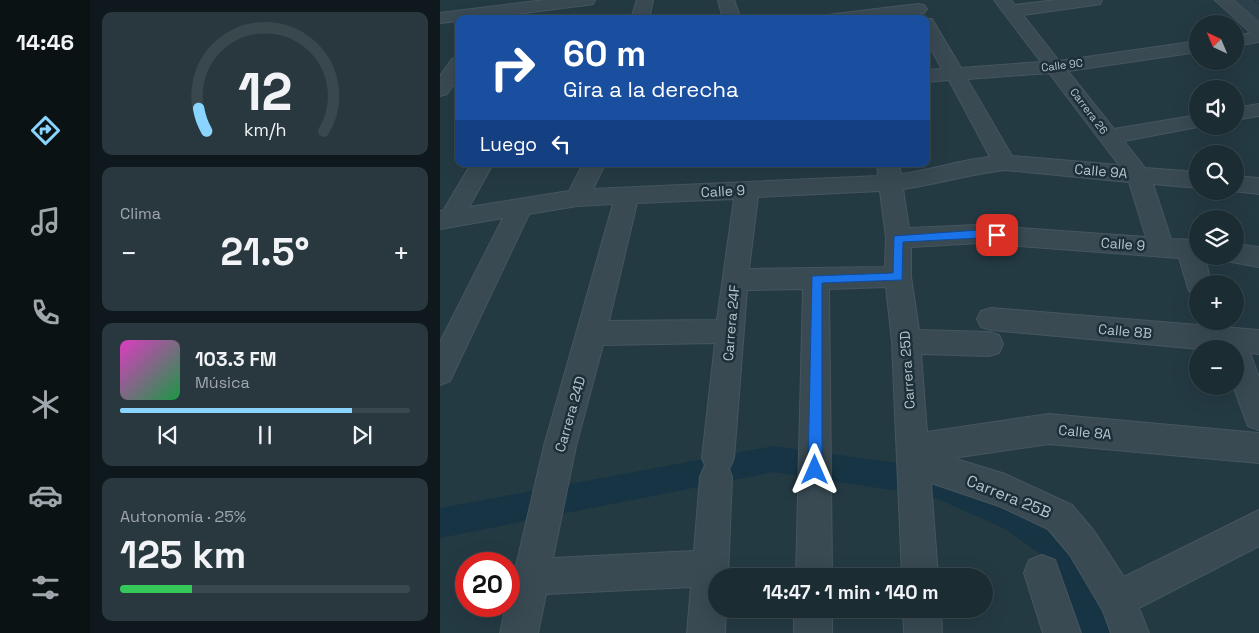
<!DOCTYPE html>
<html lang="es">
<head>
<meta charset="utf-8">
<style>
  body { margin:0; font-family:"Space Grotesk",sans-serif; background:#28383e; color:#f1f3f6; height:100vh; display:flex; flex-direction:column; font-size:19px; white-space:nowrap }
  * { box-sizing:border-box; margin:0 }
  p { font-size:16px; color:#a0a7ac }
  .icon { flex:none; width:28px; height:28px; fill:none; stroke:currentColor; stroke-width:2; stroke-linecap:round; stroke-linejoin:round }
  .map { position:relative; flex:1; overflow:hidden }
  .side { display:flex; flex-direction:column; gap:12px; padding:12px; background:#0f181c; width:350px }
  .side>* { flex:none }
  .banner { position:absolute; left:15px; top:15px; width:475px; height:152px; border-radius:10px; box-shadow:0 5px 20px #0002,0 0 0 1px #39484d; background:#1a4fa0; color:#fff; overflow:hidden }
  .needle { width:32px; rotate:316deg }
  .fabs { position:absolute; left:749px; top:15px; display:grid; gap:10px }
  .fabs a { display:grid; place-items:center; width:55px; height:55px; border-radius:50%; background:#1b2c32; box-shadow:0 5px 20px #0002,0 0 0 1px #39484d; font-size:25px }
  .speed { position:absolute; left:15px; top:552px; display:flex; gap:10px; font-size:25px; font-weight:700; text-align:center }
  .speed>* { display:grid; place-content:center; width:65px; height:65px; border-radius:50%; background:#1b2c32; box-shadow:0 5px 20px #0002,0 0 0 1px #39484d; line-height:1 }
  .speed .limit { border:8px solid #d22; background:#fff; color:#111 }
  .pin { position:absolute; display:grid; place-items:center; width:42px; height:42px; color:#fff; margin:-21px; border-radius:10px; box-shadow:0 2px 8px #0006 }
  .me { position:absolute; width:55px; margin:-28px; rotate:0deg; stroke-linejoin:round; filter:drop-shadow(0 0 4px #0008) }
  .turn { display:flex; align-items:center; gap:18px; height:105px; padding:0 25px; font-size:22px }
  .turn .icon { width:65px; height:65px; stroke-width:2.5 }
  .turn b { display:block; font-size:35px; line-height:42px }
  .then { display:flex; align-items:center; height:48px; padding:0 25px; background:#0003; gap:10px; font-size:19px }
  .big { font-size:38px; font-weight:600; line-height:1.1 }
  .side .tile { flex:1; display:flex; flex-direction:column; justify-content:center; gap:8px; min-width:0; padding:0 18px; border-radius:10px; background:#28383e }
  .side .dial { align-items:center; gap:0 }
  .dial svg { height:130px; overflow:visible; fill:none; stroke:#39484d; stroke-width:7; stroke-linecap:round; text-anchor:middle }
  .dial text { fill:#f1f3f6; stroke:none }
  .song { display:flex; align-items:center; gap:15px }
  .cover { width:60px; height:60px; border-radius:8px; background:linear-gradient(135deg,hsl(310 70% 55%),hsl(140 70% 35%)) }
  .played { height:5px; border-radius:2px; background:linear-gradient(90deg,#89d5ff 80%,#39484d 80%) }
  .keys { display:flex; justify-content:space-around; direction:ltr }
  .heat { display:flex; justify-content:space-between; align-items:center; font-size:28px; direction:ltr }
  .charge { height:8px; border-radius:4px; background:linear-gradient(90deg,#34c759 25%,#39484d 0) }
  .trip { position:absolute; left:268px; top:568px; width:285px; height:50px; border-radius:25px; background:#1b2c32; box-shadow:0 5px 20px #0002,0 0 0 1px #39484d; font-weight:600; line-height:50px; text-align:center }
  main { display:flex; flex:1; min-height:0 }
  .dock { display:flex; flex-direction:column; width:90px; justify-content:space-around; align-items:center; background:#0b1214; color:#a0a7ac }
  .dock .icon { width:35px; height:35px }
  .dock .active { color:#89d5ff }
  .dock b { font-size:22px; color:#f1f3f6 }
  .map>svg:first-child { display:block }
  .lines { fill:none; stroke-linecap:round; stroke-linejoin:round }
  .canal { fill:#163443; fill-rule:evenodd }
  .minor-casing { stroke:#46565f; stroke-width:2 }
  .minor { fill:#394a53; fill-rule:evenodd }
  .wall { fill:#2c414c }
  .building { fill:#334c58; stroke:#24353e }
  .route { fill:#1a73e8; stroke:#114b97 }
  .labels { text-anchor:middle; stroke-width:5; stroke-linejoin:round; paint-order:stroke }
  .far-street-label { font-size:11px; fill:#b6c5cd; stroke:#1d2f38 }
  .street-label { font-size:14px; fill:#b6c5cd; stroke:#1d2f38 }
  .near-street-label { font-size:16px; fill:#b6c5cd; stroke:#1d2f38 }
</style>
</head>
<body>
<main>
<nav class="dock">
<b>14:46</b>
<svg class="icon active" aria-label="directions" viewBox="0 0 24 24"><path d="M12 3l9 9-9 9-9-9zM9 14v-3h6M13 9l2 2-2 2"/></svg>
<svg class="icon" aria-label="music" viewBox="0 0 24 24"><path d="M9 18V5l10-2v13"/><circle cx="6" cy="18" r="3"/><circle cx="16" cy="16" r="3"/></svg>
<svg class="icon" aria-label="phone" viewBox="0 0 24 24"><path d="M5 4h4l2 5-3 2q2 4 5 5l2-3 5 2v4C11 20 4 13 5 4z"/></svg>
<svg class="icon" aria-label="climate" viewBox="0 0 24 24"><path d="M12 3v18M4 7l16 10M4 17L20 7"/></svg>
<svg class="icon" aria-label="car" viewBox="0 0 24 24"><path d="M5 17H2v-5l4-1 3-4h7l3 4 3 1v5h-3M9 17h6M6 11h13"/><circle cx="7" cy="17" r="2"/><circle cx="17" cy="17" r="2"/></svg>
<svg class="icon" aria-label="filters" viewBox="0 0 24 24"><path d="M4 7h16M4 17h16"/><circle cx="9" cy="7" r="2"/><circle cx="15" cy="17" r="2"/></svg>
</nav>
<section class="side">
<div class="tile dial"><svg viewBox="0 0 100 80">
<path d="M14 69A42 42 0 1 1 86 69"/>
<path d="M14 69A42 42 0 0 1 9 55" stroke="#89d5ff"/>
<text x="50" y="56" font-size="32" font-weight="700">12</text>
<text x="50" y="72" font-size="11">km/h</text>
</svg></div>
<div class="tile"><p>Clima</p>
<div class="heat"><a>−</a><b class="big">21.5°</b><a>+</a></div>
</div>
<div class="tile">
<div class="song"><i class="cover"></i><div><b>103.3 FM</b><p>Música</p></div></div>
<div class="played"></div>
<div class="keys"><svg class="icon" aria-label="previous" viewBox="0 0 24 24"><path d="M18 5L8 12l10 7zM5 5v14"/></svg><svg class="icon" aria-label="pause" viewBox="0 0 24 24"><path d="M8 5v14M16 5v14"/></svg><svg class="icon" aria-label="next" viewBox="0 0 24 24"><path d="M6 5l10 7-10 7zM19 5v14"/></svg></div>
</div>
<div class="tile"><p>Autonomía · 25%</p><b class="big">125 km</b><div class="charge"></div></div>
</section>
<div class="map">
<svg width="819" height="633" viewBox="0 0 819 633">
  <rect width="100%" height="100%" fill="#243a43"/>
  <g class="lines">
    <!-- canal -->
    <path class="canal" d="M334,446l159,22 92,41 51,33 34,91h-32l-25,-70 -48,-34 -74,-33 -157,-24 -334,66v-30z"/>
    <defs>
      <path id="minor" d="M105,0h50l-2,4 -6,1 -111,14h-17v2l-19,2v-10z
        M197,0h16l-4,19h-18z
        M278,0h16l7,19h-18z
        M554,0h17l4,5 41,-5h46l-2,4 -6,1 -71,10 36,46 139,-20v11l-130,19 46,58 84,-14v11h5l-79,15 21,27 53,4v16l-45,-4 18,55 27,1v16h9l-2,1 6,27h-13v10l-9,-3 -10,-33 -200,-15 -68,4v30l8,53 70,2 10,3 4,9 -4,9 -10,3 -68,-2 6,78 122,-18 210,19v30l-210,-19 -96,14 52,16 67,31 22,26 30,46 135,-67v36l-120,62 10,25h-38l-8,-22 -33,-56 -22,-26 -49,-23 -68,-23 7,93h-36l-10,-234 -6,-55 -57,2 3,287h-36l7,-287 -56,1 -13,168 -5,11 3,8 -4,99h-12v33h10l-1,24h-38l4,-46 -145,7 -8,39h-38l6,-27h3v-10l35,-150 69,-242 -36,2 -48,8 -79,167 -10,4v-43l63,-124 -63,11v-18h3l28,-47h22l-24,43 100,-16 14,-27h22l-12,25 285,-13 -1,-12h22l2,10c30,-4 59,-14 89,-17l-41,-77 -23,2v-12l16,-1 -16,-29v-21h-4h10l29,49 80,-6zM609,73l70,92 -107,-9 -45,-77zM565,170l124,12 17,55 -167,-12 -70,3 -6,-39c35,-5 66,-15 102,-19zM440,191l6,47 -1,29 -136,2 9,-72zM294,199l-17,121 -108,1 28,-118zM275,343l-13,115 3,7 -5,12 -6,74 -141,7 23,-112 27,-101z
        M775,0h18l26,21v21l-24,4v-10l16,-3z
        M478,4l6,1 3,4 -3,4 -44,6h-54l3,-4 6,-1z
        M19,57v20l-12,17 -7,2v-20l12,-17z
        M819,104v12l-24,4v-12z
        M795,176l24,2v16l-26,-3h2z
        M795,244l24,3v20l-33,-6 -2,-5h11z
        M551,308l268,22v24l-9,-1 9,24v53l-11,-4 -15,-40h2v-37h-35l-209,-19 -10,-3 -4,-8 4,-8z
        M602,555l13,5 26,73h-38l-19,-60 5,-13z
        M354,609h38v24h-38z
        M463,609h38l1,24h-38z"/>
    </defs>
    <!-- minor casing -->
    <use href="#minor" class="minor-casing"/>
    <!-- minor -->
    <use href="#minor" class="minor"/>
  </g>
  <!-- wall -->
  <path class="wall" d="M795,0h24v21z"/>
  <!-- building -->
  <path class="building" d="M814,0h5v4z"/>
  <!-- route -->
  <path class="route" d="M539,230l18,1 5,4 -5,4 -18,-1 -76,4 -1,38 -80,3v187l-2,5 -5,2 -5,-2 -2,-5 4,-194 81,-3 1,-37z"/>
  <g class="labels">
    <!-- far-street labels -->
    <g class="far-street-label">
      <text transform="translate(622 65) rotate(-7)" y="4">Calle 9C</text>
      <text transform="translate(649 111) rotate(53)" y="4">Carrera 26</text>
    </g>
    <!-- street labels -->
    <g class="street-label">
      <text transform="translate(661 171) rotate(5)" y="5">Calle 9A</text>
      <text transform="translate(283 191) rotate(-3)" y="5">Calle 9</text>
      <text transform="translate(683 244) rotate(4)" y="5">Calle 9</text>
      <text transform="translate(291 323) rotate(-85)" y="5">Carrera 24F</text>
      <text transform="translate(685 331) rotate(5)" y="5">Calle 8B</text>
      <text transform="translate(467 370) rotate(-94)" y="5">Carrera 25D</text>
      <text transform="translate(130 414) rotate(-74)" y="5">Carrera 24D</text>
      <text transform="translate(645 432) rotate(5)" y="5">Calle 8A</text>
    </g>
    <!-- near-street labels -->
    <g class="near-street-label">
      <text transform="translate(569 496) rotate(22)" y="6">Carrera 25B</text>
    </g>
  </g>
</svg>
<div class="fabs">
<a><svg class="needle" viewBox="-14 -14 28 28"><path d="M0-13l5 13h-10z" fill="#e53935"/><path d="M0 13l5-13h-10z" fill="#a0a7ac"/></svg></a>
<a><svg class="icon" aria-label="sound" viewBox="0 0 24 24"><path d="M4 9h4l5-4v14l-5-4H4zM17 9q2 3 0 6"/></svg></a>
<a><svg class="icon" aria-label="search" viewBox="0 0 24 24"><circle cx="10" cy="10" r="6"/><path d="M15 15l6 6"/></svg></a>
<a><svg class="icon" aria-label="layers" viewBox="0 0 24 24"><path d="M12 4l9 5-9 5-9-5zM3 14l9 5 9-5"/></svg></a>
<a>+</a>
<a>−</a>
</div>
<div class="speed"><div class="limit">20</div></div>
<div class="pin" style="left:557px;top:235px;background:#d93025"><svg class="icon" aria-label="arrive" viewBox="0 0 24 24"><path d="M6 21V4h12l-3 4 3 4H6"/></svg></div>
<svg class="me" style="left:375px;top:470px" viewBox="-20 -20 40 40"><path d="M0-17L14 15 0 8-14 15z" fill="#1a73e8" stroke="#fff" stroke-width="4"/></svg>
<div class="trip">14:47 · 1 min · 140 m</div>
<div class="banner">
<div class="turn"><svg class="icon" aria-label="right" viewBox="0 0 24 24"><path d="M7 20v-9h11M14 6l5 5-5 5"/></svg><div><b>60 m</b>Gira a la derecha</div></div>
<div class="then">Luego<svg class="icon" aria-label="left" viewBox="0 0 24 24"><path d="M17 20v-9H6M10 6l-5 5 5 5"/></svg></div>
</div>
</div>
</main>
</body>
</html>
